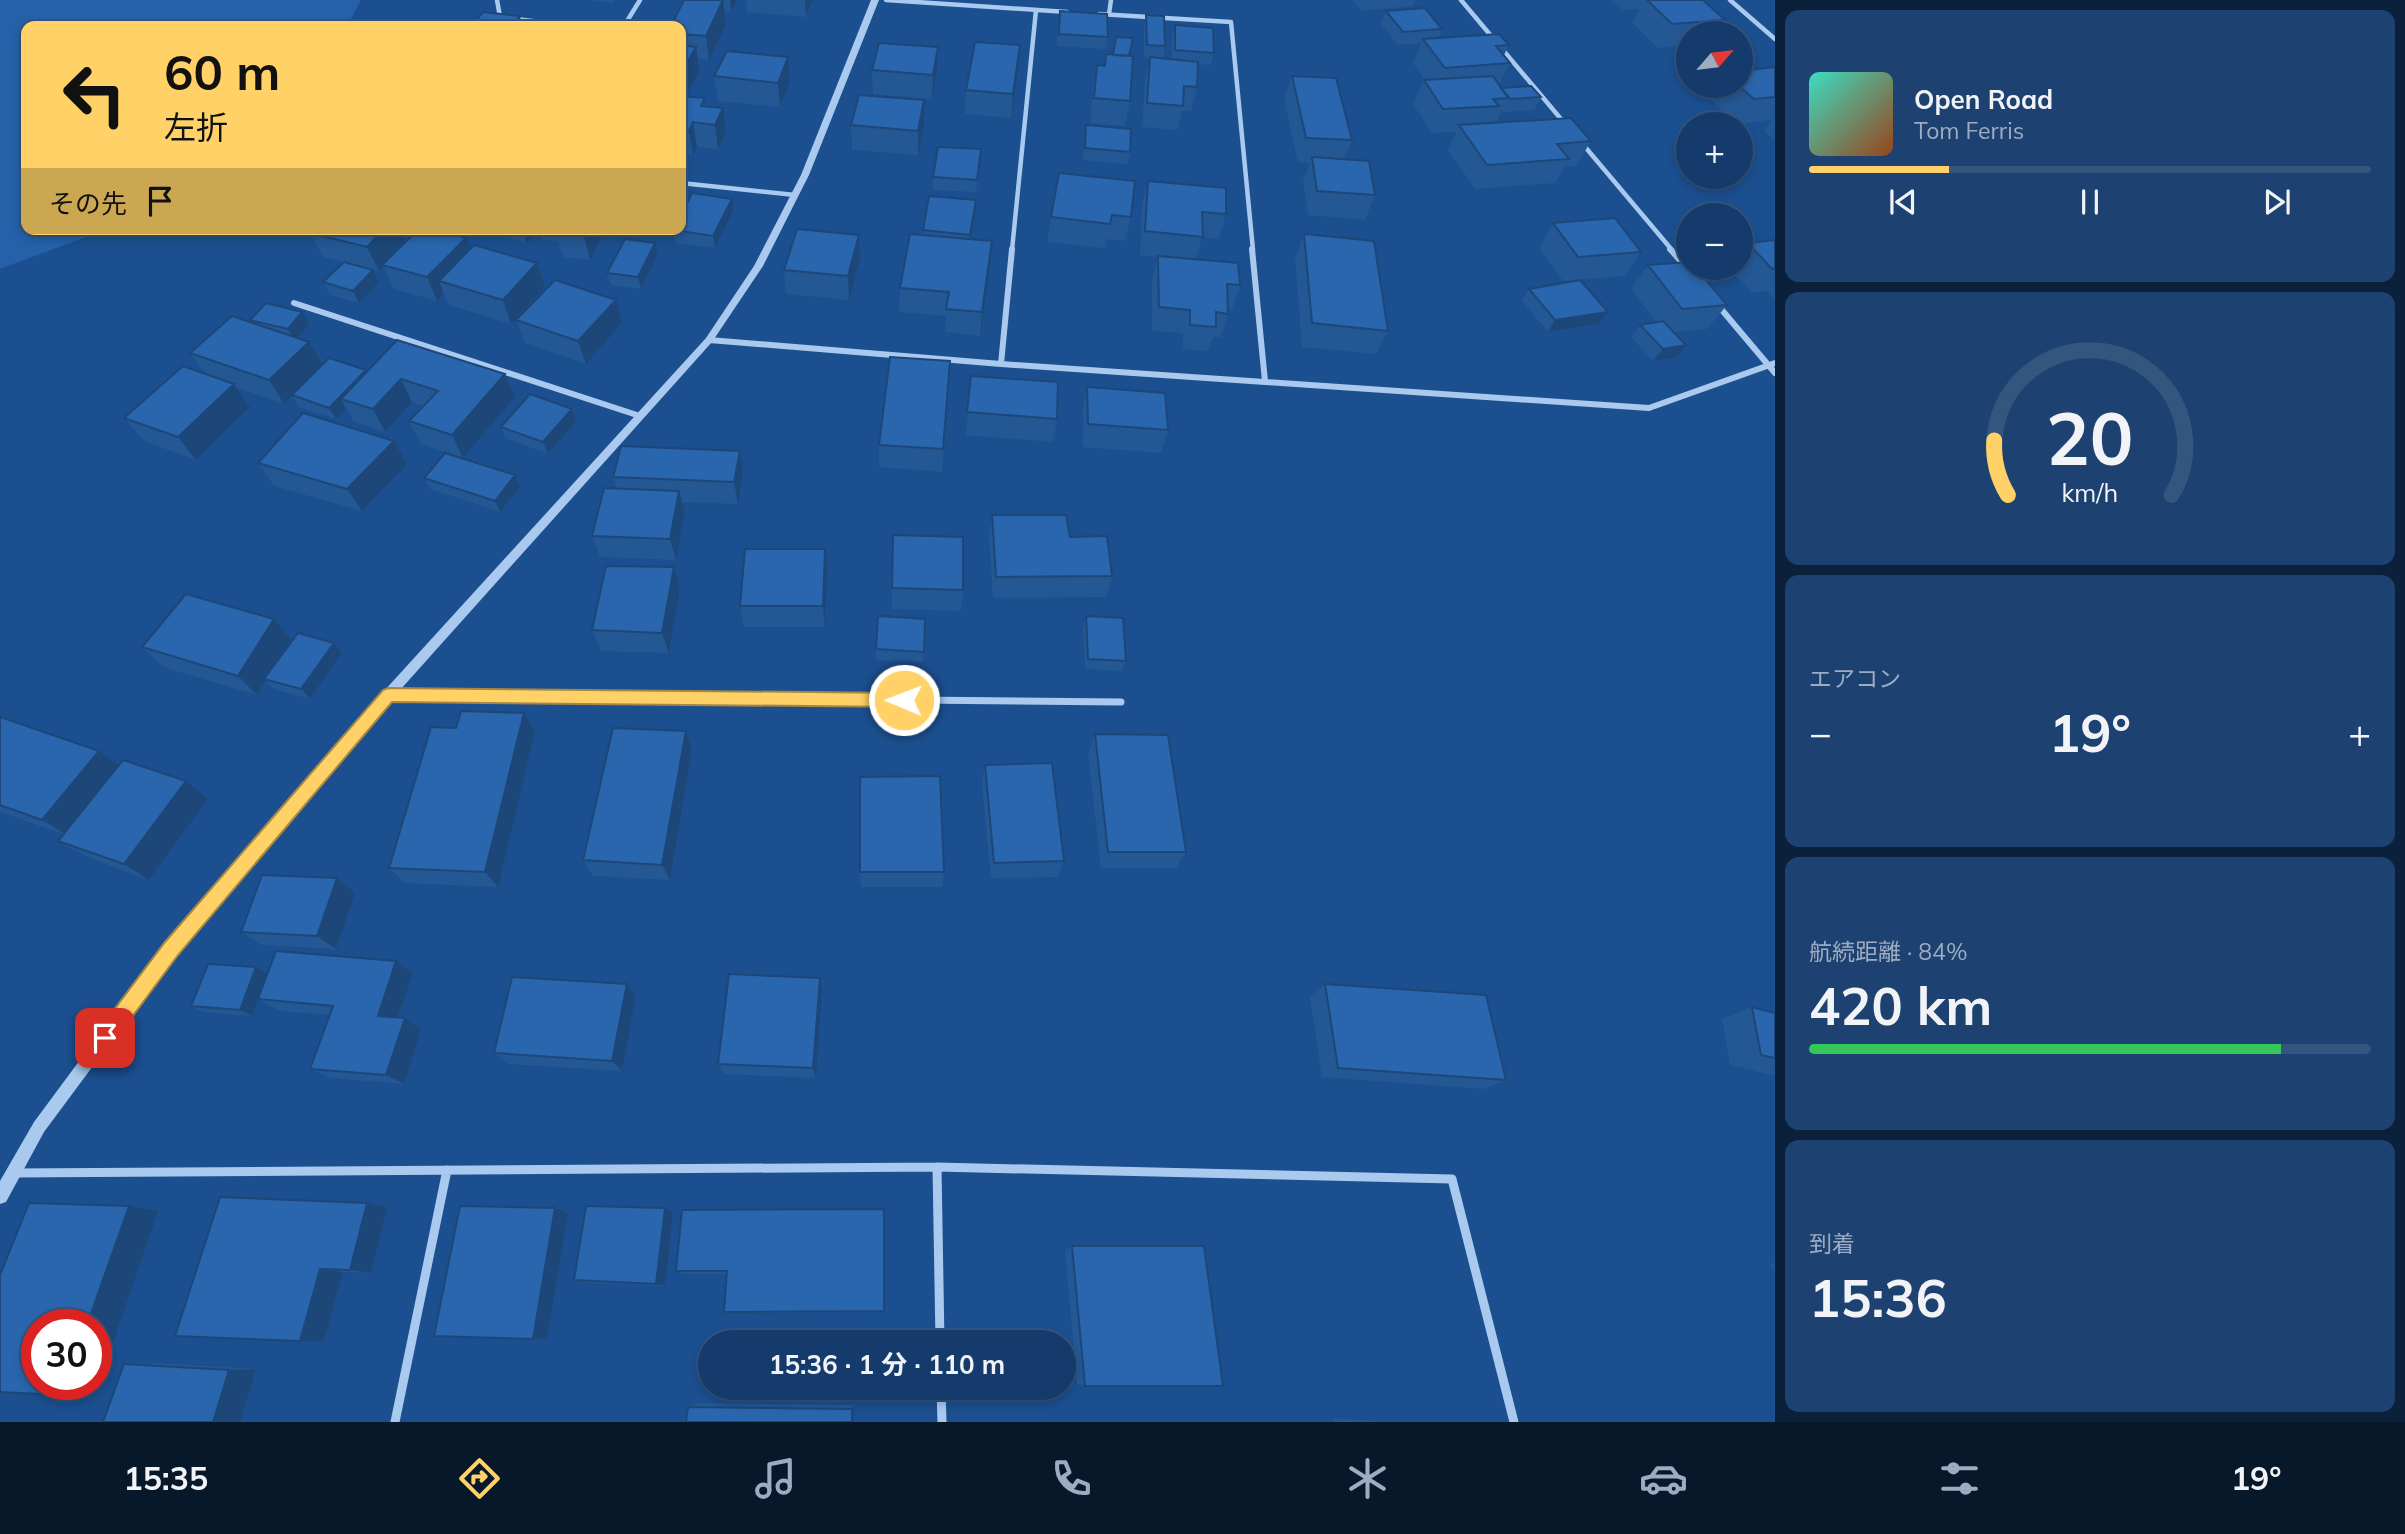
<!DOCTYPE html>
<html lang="ja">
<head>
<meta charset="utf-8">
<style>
  body { margin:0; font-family:Mulish,"Noto Sans JP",sans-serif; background:#1d4271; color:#f1f3f6; height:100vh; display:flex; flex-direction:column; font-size:26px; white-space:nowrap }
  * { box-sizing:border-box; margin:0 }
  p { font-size:23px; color:#9dadc1 }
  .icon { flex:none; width:38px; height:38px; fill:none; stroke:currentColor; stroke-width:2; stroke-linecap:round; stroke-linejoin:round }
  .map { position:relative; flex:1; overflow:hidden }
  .panel { display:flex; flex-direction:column; gap:10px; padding:10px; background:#0b203b; width:630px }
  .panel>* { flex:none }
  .top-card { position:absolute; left:21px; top:21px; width:665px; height:214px; border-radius:14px; box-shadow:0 4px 10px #0003,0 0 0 2px #33557e; background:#ffd166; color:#111; overflow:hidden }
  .needle { width:46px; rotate:62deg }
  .buttons { position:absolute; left:1676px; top:21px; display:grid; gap:14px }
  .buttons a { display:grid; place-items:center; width:77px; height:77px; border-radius:50%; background:#143b6b; box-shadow:0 4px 10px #0003,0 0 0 2px #33557e; font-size:35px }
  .speed { position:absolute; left:21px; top:1309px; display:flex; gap:14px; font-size:35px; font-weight:700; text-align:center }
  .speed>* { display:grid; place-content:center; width:91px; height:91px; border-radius:50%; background:#143b6b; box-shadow:0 4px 10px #0003,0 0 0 2px #33557e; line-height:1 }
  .speed .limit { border:10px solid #d22; background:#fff; color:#111 }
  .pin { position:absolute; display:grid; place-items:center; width:60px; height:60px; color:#fff; margin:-30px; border-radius:14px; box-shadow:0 4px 10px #0006 }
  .me { position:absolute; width:77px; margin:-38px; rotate:271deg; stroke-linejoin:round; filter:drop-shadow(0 0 5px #0008) }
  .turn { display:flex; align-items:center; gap:24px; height:147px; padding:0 28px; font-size:32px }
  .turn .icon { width:91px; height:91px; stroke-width:2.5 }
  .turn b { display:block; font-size:49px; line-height:60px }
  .then { display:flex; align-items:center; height:66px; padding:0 28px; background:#0003; gap:14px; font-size:26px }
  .big { font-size:52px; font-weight:700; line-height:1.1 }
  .panel .widget { flex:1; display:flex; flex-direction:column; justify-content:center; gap:10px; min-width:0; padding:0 24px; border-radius:14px; background:#1d4271 }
  .panel .dial { align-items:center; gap:0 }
  .dial svg { height:182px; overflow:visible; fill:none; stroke:#33557e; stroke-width:7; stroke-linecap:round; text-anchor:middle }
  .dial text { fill:#f1f3f6; stroke:none }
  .song { display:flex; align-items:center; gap:21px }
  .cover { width:84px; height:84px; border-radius:10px; background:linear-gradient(135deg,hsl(170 70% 55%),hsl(20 70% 35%)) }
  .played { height:7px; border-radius:4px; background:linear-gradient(90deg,#ffd166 25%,#33557e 25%) }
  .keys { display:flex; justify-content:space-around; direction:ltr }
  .heat { display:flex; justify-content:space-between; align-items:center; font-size:38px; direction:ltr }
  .charge { height:10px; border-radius:5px; background:linear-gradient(90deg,#34c759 84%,#33557e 0) }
  .trip { position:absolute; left:698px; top:1330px; width:378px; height:70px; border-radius:35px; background:#143b6b; box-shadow:0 4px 10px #0003,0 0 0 2px #33557e; font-weight:700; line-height:70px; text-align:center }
  .tab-bar { display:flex; height:112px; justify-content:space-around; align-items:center; background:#08182b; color:#9dadc1 }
  .tab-bar .icon { width:49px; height:49px }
  .tab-bar .on { color:#ffd166 }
  .tab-bar b { font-size:32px; color:#f1f3f6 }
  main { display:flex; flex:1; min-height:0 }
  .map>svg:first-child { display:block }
  .green { fill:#2461a8 }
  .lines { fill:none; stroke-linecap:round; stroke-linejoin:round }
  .minor-far3 { stroke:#a9c9ee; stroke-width:4.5 }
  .minor-far2 { stroke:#a9c9ee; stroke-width:6 }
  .minor-far1 { stroke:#a9c9ee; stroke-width:7 }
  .minor { stroke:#a9c9ee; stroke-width:9 }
  .tertiary { fill:#a9c9ee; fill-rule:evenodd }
  .wall { fill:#245895 }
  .shaded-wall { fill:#1d4779 }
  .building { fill:#2a66ad; stroke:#1d4779; stroke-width:2 }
  .route { fill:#ffd166; stroke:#a68842; stroke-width:2 }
</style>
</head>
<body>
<main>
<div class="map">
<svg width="1775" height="1422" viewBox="0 0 1775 1422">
  <rect width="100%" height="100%" fill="#1b4f8f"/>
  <!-- green -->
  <path class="green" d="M0,0h361l-14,26h-321v203h81l-107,40z"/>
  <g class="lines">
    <!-- minor-far3 -->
    <path class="minor-far3" d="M497,0l3,17 73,9
      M886,0l181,12
      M1461,0l105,125
      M1730,0l45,39
      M1099,14l132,8 22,228
      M1109,14l2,-14
      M624,26l16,-26
      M1581,142l91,108
      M681,183l114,12
      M1012,250l24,-240"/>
    <!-- minor-far2 -->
    <path class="minor-far2" d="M1252,249l13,132
      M1670,249l16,18
      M294,303l346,113
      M1716,303l59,70
      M709,340l292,24 648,44 126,-45
      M1001,364l11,-115"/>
    <!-- minor-far1 -->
    <path class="minor-far1" d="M388,695l733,7"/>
    <!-- minor -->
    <path class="minor" d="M937,1167l3,175
      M13,1173l924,-6 515,12 62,243
      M941,1388l1,34
      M395,1422l52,-252"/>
    <!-- tertiary -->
    <path class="tertiary" d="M871,0h8l-70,175 -46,91 -51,76 -320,357 -216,255 -132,178 -38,70 -6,2v-23l34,-59 132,-178 218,-253 322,-353 48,-72 47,-91z"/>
  </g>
  <!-- wall -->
  <path class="wall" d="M588,0h26l-1,3z
    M684,0h53l-6,12 -7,-1 2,13 -17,36 -11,-1 2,12 -14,25 20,11 17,1 3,25 -8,16 -21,-2 -4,8 -12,-1v-128z
    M746,0h67l-7,17 -59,-5z
    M1352,0h63l-3,6 -51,5z
    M1612,0h95l-1,2 19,18 -9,13h-27v12l-31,3 -26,-26 8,-13 -17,1z
    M1060,11l48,26 -3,12 -48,-3z
    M1386,11l56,18 -3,9 70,7 -5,10 6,8 -11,22 2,3 40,9 -7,13 -30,2 -2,-2 -6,12 -6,1 101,18 -15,25h-11l-10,17 -80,6 -27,-39 8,-18 -24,1 -19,-29 11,-24h1l-12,-17 8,-20 -23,2 -17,-21z
    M1146,15l19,31 -2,12 9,1v-22l3,-12 39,28 -3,12 -14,-1v23l-6,24h-9l-5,19 -35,-3 3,-46 5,-23 -6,-1v-30z
    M1020,45l-9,73 -46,-4 1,-24z
    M938,47l-1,25 -5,27 -59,-5 -1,-24z
    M1685,49h4v25l-12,-13z
    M1106,54l23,2 1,45 -5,25 -35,-3 3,-34 4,-24 7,1z
    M788,57l2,24 -10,26 -62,-6 -4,-25z
    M1775,67v74l-11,-10 8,-11 -35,4 -29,-27 8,-11h25l3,-15z
    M1292,76l60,64 -8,19 31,36 -10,25 -57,-5 -5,-34 7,-18 -12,-1 -14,-62z
    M851,125h73l-6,30 -66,-5z
    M1086,125l44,27 -3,12 -44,-4z
    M981,149l-5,43 -43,-2v-13z
    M1059,173l72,44 -6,24 -18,-2 -2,9 -58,-6z
    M1148,181l78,33 -7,25 -17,-2 -6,22 44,26 -8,24 -4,-1v6l-7,23h-8l-5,14 -25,-2v-16l-31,-2v-51l6,-23 -18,-2 2,-50z
    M732,199l1,12 -18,37 -40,-5 -2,-13z
    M975,213l-5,26 22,2 -12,95 -35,-4 1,-16 -47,-4 1,-24 22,-53 1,-5z
    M1553,223l88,29 -16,24 -62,5 -24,-33z
    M399,229l6,13 65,7 67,14 8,24 -34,37 -62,-19 -5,-11 -7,7 -43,-12 -11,-23 -4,5 -56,-14 -13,-24z
    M498,229h41l-12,14 -26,-6z
    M539,229h66l-15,31 -27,-3 -5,-15 -16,-2z
    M1304,234l84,97 -12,23 -74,-7 -7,-89z
    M859,235l1,24 -11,41 -63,-6 -2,-24z
    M1775,240v60l-8,-9 -15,2 -23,-25h12v-16l7,-9z
    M658,255l-17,34 -30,-4 -4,-12z
    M1648,265l79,40 -20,24 -33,3 12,13 -9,12 -24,4 -22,-24 9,-12 16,-3 -25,-33z
    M373,270l6,12 -20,21 -29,-8 -7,-13z
    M1529,289l79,23 -9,12 -51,8 -26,-31z
    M250,320l59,4 -12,14 26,26 43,6 1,2 138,2 10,23 -52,61 -42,-14 -12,-23 15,-15 -12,-4 -27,30 -31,-10 -7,-13 -11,10 -37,-12 -7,-11 -8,8 -48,-17 14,20 -54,53 -52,-19 -20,-23 80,-45 -14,-20 61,-31z
    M516,320l106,3 -36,41 -61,-21z
    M950,361l-8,111 -63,-5v-22z
    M971,376l86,43 -4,23 -87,-7z
    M1087,387l81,43 -7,23 -78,-6v-37z
    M576,421l-28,33 -42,-16 -5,-11z
    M394,441l13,23 -45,47 -88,-25 -16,-23z
    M743,474l-5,30 -56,-2 3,11 -9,47 -76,-3 -8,-21 25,-47 -4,-12z
    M515,475l5,12 -20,25 -70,-23 -6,-11z
    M992,515l78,22 42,39 -6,21 -113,1 -4,-61z
    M893,535l70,55 -2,21 -69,-2z
    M674,567l6,21 -11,65 -68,-2 -9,-21z
    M827,570l-2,57h-81l-4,-21z
    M1086,616l40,45 -4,10 -37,-2 -2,-42z
    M274,619l17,20 -10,18 53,-14 8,10 -32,46 -36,-10 -8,-8 -9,14 -94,-28 -21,-20z
    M925,619l-2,43 -47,-2v-11z
    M524,713l11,19 -37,155 -93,-4 -16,-15 67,-140z
    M0,717l118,49 90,33 -59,81 -64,-24 -27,-15 5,-7 -63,-22z
    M1095,734l91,118 -10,16h-75l-13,-115z
    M692,750l-22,130 -77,-4 -10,-16z
    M985,765l79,96 -6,16 -67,1 -9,-95z
    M860,872h84l-2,15h-81z
    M355,893l-19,56 -74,-4 -21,-13z
    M256,967l11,6 146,1 -14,44h6l16,12 -17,54 -73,-6 -21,-9 19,-54 -49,-4 -22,-12 -6,17 -49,-4 -12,-6z
    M1325,984l181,96 -22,9 -162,-12 -12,-80z
    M822,990l-6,88 -92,-4 -6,-10z
    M636,996l-14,75 -114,-7 -14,-11z
    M1752,1007l23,6v63l-45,-11 -8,-46z
    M387,1208l-16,65 -28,-1 -19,69 -149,-5z
    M884,1209v103l-153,1 -7,-1 2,-38h-42l-8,-3z
    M673,1213l-8,73 -79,-3 -12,-3z
    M1072,1246l13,140 -8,-2 -12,-134z
    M1775,1263v11l-4,-10z
    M155,1363l101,6 -16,53 -116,-58z
    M699,1403l155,2v17h-168l2,-15z
    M1333,1418l49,4h-49z"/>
  <!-- shaded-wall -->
  <path class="shaded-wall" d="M723,0l3,24 -17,36 -3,-24z
    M730,0h7l-6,12z
    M805,0h8l-7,17z
    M520,16l2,10h-10z
    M1020,45l-2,24 -7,49 2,-24z
    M696,47l4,24 -17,30 -2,-16v-11z
    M938,47l-1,25 -5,27 1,-24z
    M788,57l2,24 -10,26 -2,-24z
    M924,100v25l-6,30v-24z
    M723,108l3,25 -8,16 -3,-24z
    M693,122l4,25 -4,8 -4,-24z
    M732,199l1,12 -18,37 -2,-12z
    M976,200l-1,13 -6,34 1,-12z
    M384,229h15l6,13 -23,23 1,1 -4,5 -12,-24z
    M524,229h15l-12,14 -4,-12z
    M587,229h18l-15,31 -6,-24z
    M859,235l1,24 -11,41 -1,-24z
    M466,238l9,24 -36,19 5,13 -7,7 -10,-24z
    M992,241l-2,24 -10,71 2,-24z
    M655,243l3,12 -17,34 -3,-12z
    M537,263l8,24 -34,37 -8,-24z
    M373,270l6,12 -20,21 -6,-12z
    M616,300l6,23 -36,41 -8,-23z
    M302,312l7,12 -14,17 -7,-12z
    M1608,312l-9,12 -51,8 7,-12z
    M309,342l14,23 -39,39 -15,-24z
    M1686,345l-9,12 -24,4 10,-12z
    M366,370l6,12 -31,17 5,10 -10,10 -7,-11z
    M505,374l10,23 -52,61 -11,-23z
    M401,379l11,23 -27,30 -12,-23z
    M234,384l16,23 -54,53 -18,-23z
    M572,409l4,12 -28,33 -5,-12z
    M394,441l13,23 -45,47 -15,-22z
    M740,451l3,23 -5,30 -4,-22z
    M515,475l5,12 -20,25 -5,-11z
    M679,491l6,22 -9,47 -6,-21z
    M825,549l2,21 -2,57 -2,-21z
    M674,567l6,21 -11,65 -7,-20z
    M274,619l17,20 -25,41 -2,-1 2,2 -9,14 -19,-19z
    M334,643l8,10 -32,46 -9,-10z
    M524,713l11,19 -37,155 -13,-15z
    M686,731l6,19 -22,130 -8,-15z
    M99,751l24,18 -54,67 -27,-16z
    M186,781l22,18 -59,81 -25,-16z
    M337,878l18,15 -19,56 -19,-13z
    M396,961l17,13 -18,53 -17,-11z
    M256,967l11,6 -15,43 -12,-6z
    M820,978l2,12 -6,88 -3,-10z
    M627,984l9,12 -14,75 -10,-10z
    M405,1018l16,12 -17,54 -18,-9z
    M367,1203l20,5 -16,65 -21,-3z
    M129,1206l29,5 -62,181 -34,3 3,-11h31v-59h-9z
    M555,1208l13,5 -21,126h-14z
    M665,1208l8,5 -8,73 -9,-2z
    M320,1269l23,3 -19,69h-24z
    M256,1369l-16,53h-27l16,-52z
    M854,1405v17h-2v-13z"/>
  <!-- building -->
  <path class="building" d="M684,0h39l-17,36 -25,-2v-8h-10z
    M1647,0h56l22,20 -53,4z
    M1425,8l17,21 -39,3 -17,-21z
    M1060,11l47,3 1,23 -49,-3z
    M483,12l37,4 -8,10h-41z
    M1146,15l18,1 1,30 -18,-1z
    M1175,25l38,3 1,25 -39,-3z
    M1499,34l10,11 -13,1 14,17 -65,5 -22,-29z
    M1116,37l17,1 -4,18 -16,-1z
    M975,42l45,3 -7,49 -47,-4z
    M879,43l59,4 -5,28 -61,-5z
    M681,45l15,2 -15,27z
    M727,51l61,6 -10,26 -64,-7z
    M1106,54l27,2 -3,45 -36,-3 3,-33 8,1z
    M1150,57l48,5 -1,25 -13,-1 -1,20 -36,-3z
    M1775,67v30l-21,2 -15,-13h2v-15z
    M1292,76l44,2 16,62 -46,-2z
    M1493,76l15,22 -15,1 6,7 -56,3 -19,-29z
    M1531,86l10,11 -31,2 -9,-11z
    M859,95l65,5 -6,31 -67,-6z
    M681,96l24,2 -4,8 22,2 -8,17 -22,-3 -4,9 -8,-1z
    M1571,118l20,23 -34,3 12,15 -82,6 -28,-40z
    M1086,125l45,4 -1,23 -45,-4z
    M938,147l43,2 -4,31 -44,-3z
    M1312,157l57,4 6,34 -58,-4z
    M1059,173l76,8 -4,36 -19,-2 -2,9 -59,-7z
    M1148,181l78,7v26l-24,-2 1,25 -58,-6z
    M692,193l40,6 -19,37 -40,-6v-1h8v-14z
    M929,196l47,4 -6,35 -47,-5z
    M1615,218l26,34 -63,5 -25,-34z
    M314,229h70l-17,18 -57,-14z
    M419,229h17l30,9 -39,39 -45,-12z
    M557,229h30l-3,7 -29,-3z
    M797,229l62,6 -11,41 -64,-6z
    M910,234l82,7 -10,71 -36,-3 3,-17 -49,-4z
    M1304,234l70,7 14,90 -76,-8z
    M625,239l30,4 -17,34 -31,-4z
    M1775,240v28l-3,1 -24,-26z
    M474,245l63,18 -34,37 -64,-19z
    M1158,256l80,7 2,22 -13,-1 1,30 -12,-2v15l-26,-2v-15l-31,-3z
    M344,262l29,8 -20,21 -30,-9z
    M1689,262v6h7l31,37 -45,4 -34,-44z
    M555,280l61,20 -38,41 -62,-21z
    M1580,280l28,32 -53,8 -26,-31z
    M266,303l36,9 -14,17 -38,-9z
    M232,316l77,26 -40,38 -79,-27z
    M1663,321l23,24 -23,4 -23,-24z
    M397,340l108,34 -53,61 -43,-14 29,-30 -37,-12 -28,30 -32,-10z
    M890,357l60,4 -7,88 -64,-4z
    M329,358l37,12 -37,38 -37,-13z
    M183,366l51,18 -56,53 -54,-19z
    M971,376l87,6 -1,37 -90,-7z
    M1087,387l78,6 3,37 -80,-6z
    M530,394l42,15 -29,33 -42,-15z
    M303,413l91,28 -47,48 -89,-26z
    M621,446l119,5 -6,31 -121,-5z
    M445,453l70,22 -20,26 -71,-23z
    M604,488l75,3 -9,48 -78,-3z
    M992,515h74l4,22 37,-1 5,40 -116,1z
    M893,535l70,2v53l-71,-2z
    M745,549h80l-2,57h-83z
    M606,566l68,1 -12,66 -70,-3z
    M186,594l88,25 -36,57 -96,-29z
    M878,616l47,3 -1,33 -48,-3z
    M1086,616l37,2 3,43 -38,-2z
    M298,633l36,10 -33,46 -37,-10z
    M461,711l63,2 -39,159 -96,-4 42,-141 25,1z
    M0,717l99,34 -57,69 -42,-15z
    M613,728l73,3 -24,134 -79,-5z
    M1095,734l73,1 18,117h-78z
    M123,760l63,21 -62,83 -66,-23z
    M1052,763l12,98 -70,2 -9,-98z
    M940,776l4,96h-84v-95z
    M262,875l75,3 -20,58 -76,-4z
    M276,951l120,10 -18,55 27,2 -19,57 -76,-6 23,-63 -75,-7z
    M208,964l48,3 -16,43 -49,-4z
    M729,974l91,4 -7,90 -95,-4z
    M512,977l115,7 -15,77 -118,-8z
    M1325,984l161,11 20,85 -168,-12z
    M1752,1007l23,6v45l-14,-3z
    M220,1197l147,6 -17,67 -30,-1 -20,72 -125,-5z
    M29,1203l100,3 -42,119h-50v59h28l-3,11 -62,-3v-117z
    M460,1206l95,2 -22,131 -99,-3z
    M586,1206l79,2 -9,76 -82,-4z
    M884,1209v102l-160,1 3,-41h-51l6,-61z
    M1072,1246h132l19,140h-138z
    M124,1364l105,6 -16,52h-110z
    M688,1407l164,2v13h-166z"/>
  <!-- route -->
  <path class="route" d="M388,688l516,5 5,2 3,5 -3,5 -5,2 -512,-5 -214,253 -66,89 -7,3 -7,-3 -2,-6 2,-7 67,-89 218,-252z"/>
</svg>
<div class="buttons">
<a><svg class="needle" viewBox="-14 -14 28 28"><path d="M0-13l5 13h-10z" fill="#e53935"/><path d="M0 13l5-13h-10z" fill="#9dadc1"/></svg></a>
<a>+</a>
<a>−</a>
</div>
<div class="speed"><div class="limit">30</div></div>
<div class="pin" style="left:105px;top:1038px;background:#d93025"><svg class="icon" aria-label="arrive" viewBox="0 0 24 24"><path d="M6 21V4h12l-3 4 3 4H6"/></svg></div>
<svg class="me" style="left:904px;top:700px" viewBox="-20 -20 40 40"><circle r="17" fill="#ffd166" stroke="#fff" stroke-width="3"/><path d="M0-11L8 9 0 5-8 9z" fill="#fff"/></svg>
<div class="trip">15:36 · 1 分 · 110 m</div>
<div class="top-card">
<div class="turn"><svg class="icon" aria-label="left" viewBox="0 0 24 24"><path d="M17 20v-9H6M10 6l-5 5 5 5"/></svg><div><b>60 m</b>左折</div></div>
<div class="then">その先<svg class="icon" aria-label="arrive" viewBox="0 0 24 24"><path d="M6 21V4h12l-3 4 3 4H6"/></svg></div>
</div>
</div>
<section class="panel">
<div class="widget">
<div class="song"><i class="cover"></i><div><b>Open Road</b><p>Tom Ferris</p></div></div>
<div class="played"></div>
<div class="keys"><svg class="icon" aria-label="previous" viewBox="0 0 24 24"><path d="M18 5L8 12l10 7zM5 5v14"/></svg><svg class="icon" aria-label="pause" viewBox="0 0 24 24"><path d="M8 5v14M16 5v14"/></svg><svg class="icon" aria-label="next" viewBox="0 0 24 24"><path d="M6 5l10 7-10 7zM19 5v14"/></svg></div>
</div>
<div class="widget dial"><svg viewBox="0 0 100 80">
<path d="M14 69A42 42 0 1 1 86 69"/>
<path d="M14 69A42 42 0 0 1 8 45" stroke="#ffd166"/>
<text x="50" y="56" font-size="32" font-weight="700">20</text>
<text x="50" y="72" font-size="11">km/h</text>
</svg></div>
<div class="widget"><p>エアコン</p>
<div class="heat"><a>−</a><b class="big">19°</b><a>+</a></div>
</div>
<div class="widget"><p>航続距離 · 84%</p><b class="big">420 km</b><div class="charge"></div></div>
<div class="widget"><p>到着</p><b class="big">15:36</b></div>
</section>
</main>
<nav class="tab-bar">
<b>15:35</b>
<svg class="icon on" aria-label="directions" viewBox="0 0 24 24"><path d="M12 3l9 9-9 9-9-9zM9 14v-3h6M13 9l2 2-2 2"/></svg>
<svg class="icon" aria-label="music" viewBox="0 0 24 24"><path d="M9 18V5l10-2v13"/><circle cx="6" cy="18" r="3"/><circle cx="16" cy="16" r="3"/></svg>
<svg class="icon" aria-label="phone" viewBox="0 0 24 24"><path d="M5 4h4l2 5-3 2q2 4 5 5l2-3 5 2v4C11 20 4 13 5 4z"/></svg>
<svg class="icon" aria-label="climate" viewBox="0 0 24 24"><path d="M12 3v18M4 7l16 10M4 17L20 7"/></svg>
<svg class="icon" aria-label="car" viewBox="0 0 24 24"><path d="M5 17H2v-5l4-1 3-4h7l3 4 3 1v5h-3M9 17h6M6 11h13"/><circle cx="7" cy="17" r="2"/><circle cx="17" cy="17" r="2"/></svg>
<svg class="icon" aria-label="filters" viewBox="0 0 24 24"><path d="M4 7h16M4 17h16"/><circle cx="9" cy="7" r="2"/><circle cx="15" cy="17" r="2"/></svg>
<b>19°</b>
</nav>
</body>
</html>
